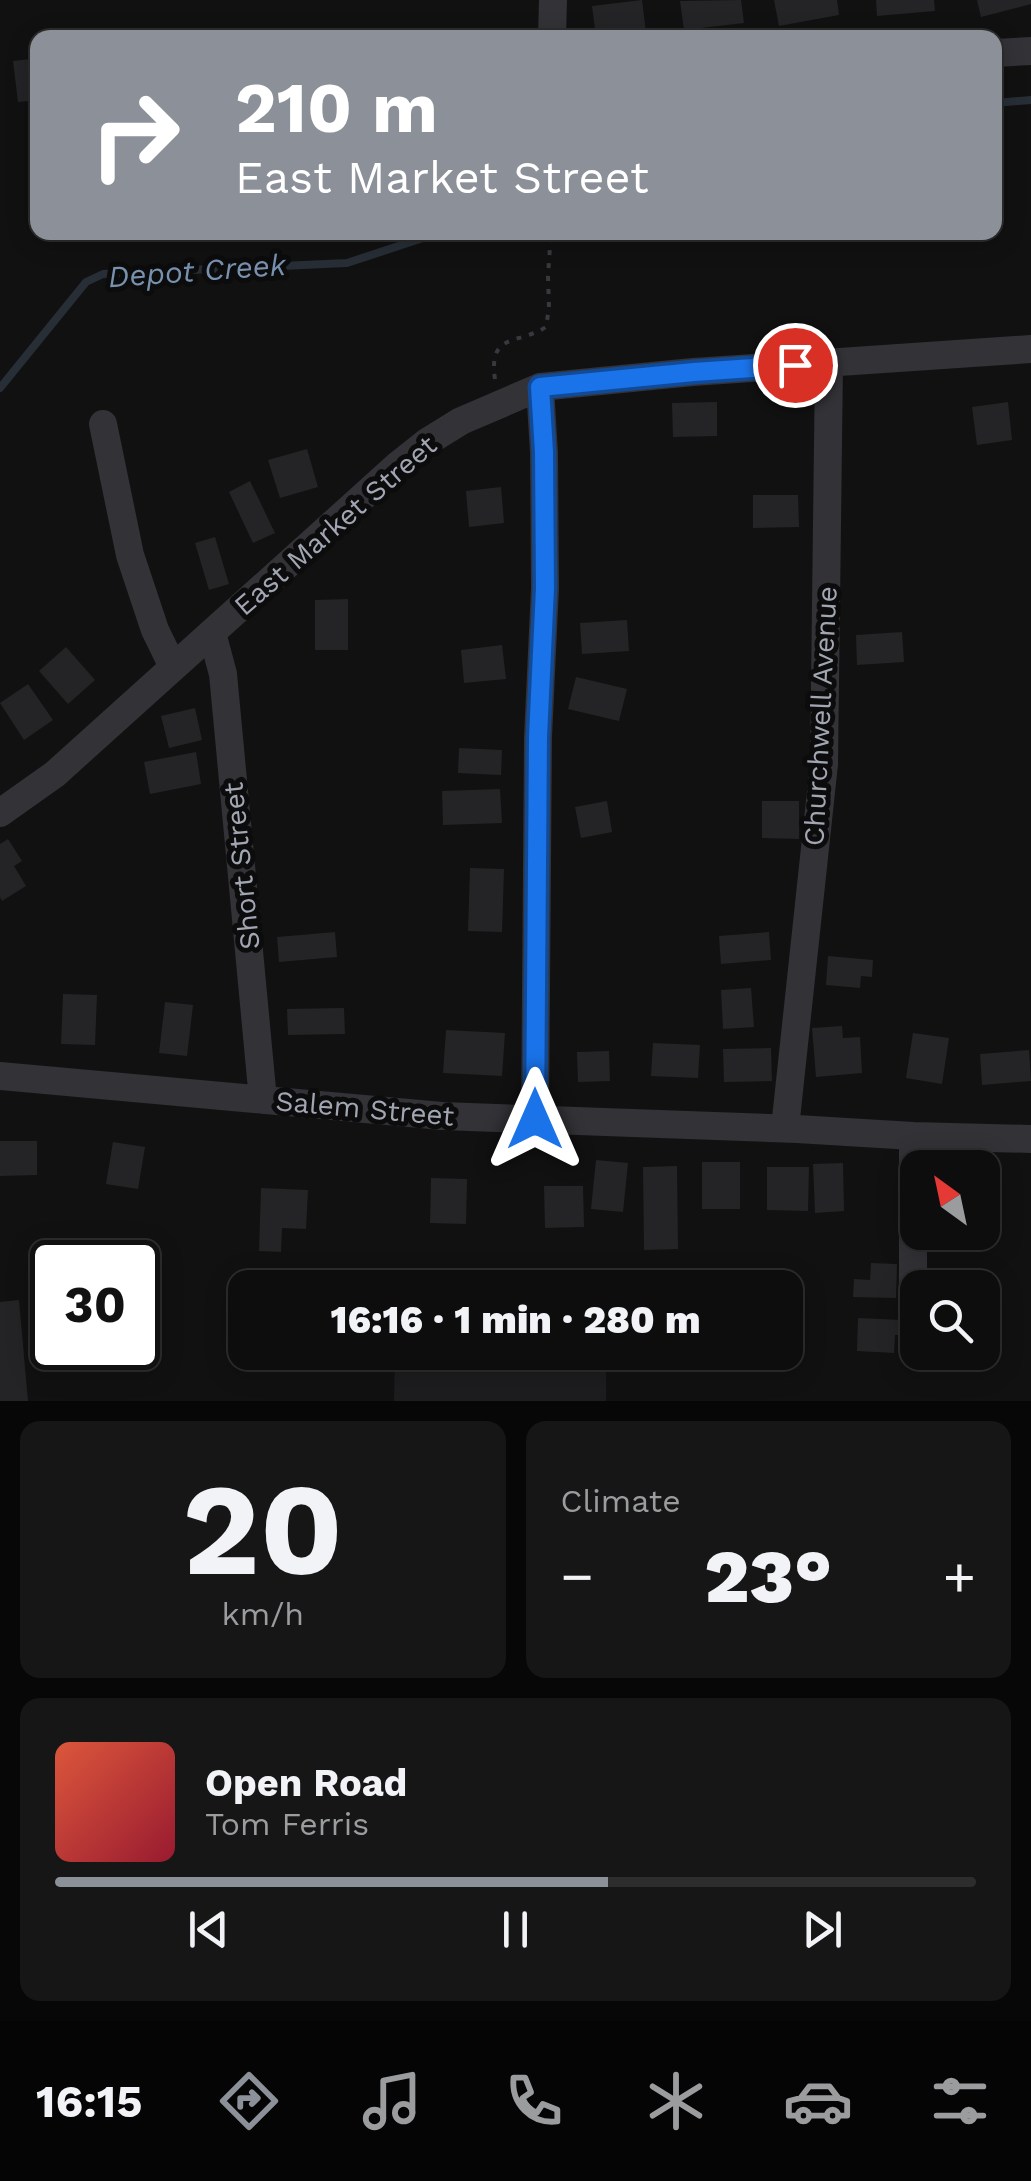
<!DOCTYPE html>
<html lang="en">
<head>
<meta charset="utf-8">
<style>
  body { margin:0; font-family:"Work Sans",sans-serif; background:#161617; color:#f1f3f6; height:100vh; display:flex; flex-direction:column; font-size:38px; white-space:nowrap }
  * { box-sizing:border-box; margin:0 }
  p { font-size:32px; color:#9a9c9e }
  .icon { flex:none; width:55px; height:55px; fill:none; stroke:currentColor; stroke-width:2; stroke-linecap:round; stroke-linejoin:round }
  .map { position:relative; height:1401px; overflow:hidden }
  .details { display:flex; flex-direction:column; gap:20px; padding:20px; background:#070708; flex:1 }
  .details>* { flex:none }
  .guide { position:absolute; left:30px; top:30px; width:972px; height:210px; border-radius:20px; box-shadow:0 5px 25px #0003,0 0 0 2px #2d2d2e; background:#8c9099; color:#fff; overflow:hidden }
  .needle { width:65px; rotate:327deg }
  .tools { position:absolute; left:900px; top:1150px; display:grid; gap:20px }
  .tools a { display:grid; place-items:center; width:100px; height:100px; border-radius:20px; background:#0d0d0e; box-shadow:0 5px 25px #0003,0 0 0 2px #2d2d2e; font-size:50px }
  .speed { position:absolute; left:30px; top:1240px; display:flex; gap:20px; font-size:50px; font-weight:700; text-align:center }
  .speed>* { display:grid; place-content:center; width:130px; height:130px; border-radius:50%; background:#0d0d0e; box-shadow:0 5px 25px #0003,0 0 0 2px #2d2d2e; line-height:1 }
  .speed .limit { border:5px solid #111; border-radius:15px; background:#fff; color:#111 }
  .pin { position:absolute; display:grid; place-items:center; width:85px; height:85px; color:#fff; margin:-42px; border:5px solid #fff; border-radius:50%; box-shadow:0 2px 10px #0007 }
  .me { position:absolute; width:110px; margin:-55px; rotate:0deg; stroke-linejoin:round; filter:drop-shadow(0 0 8px #0008) }
  .turn { display:flex; align-items:center; gap:35px; height:210px; padding:0 40px; font-size:45px }
  .turn .icon { width:130px; height:130px; stroke-width:2.5 }
  .turn b { display:block; font-size:70px; line-height:85px }
  .big { font-size:75px; font-weight:800; line-height:1.1 }
  .details .widget { flex:1; display:flex; flex-direction:column; justify-content:center; gap:15px; min-width:0; padding:0 35px; border-radius:20px; background:#161617 }
  .details .dial { align-items:center; gap:0 }
  .dial b { font-size:130px; line-height:1 }
  .song { display:flex; align-items:center; gap:30px }
  .cover { width:120px; height:120px; border-radius:15px; background:linear-gradient(135deg,hsl(10 70% 55%),hsl(350 70% 35%)) }
  .played { height:10px; border-radius:5px; background:linear-gradient(90deg,#8c9099 60%,#2d2d2e 60%) }
  .keys { display:flex; justify-content:space-around; direction:ltr }
  .heat { display:flex; justify-content:space-between; align-items:center; font-size:55px; direction:ltr }
  .details .tiles { flex:1; display:grid; gap:20px; grid-template-columns:1fr 1fr }
  .widget:last-child { grid-column:span 2 }
  .trip { position:absolute; left:228px; top:1270px; width:575px; height:100px; border-radius:20px; background:#0d0d0e; box-shadow:0 5px 25px #0003,0 0 0 2px #2d2d2e; font-weight:800; line-height:100px; text-align:center }
  .tab-bar { display:flex; height:160px; justify-content:space-around; align-items:center; background:#050506; color:#9a9c9e }
  .tab-bar .icon { width:70px; height:70px }
  .tab-bar .current { color:#8c9099 }
  .tab-bar b { font-size:45px; color:#f1f3f6 }
  .map>svg:first-child { display:block }
  .built { fill:#1d1d1f }
  .lines { fill:none; stroke-linecap:round; stroke-linejoin:round }
  .stream { stroke:#272e36; stroke-width:8 }
  .building { fill:#242426 }
  .path { stroke:#38393e; stroke-width:4; stroke-dasharray:5 8; stroke-linecap:butt }
  .minor { stroke:#323237; stroke-width:28 }
  .route-casing { stroke:#114b97; stroke-width:25 }
  .route { stroke:#1a73e8; stroke-width:18 }
  .labels { text-anchor:middle; stroke-width:10; stroke-linejoin:round; paint-order:stroke }
  .street-label { font-size:28px; fill:#a2a6b3; stroke:#0c0c0d }
  .water-label { font-size:30px; font-style:italic; fill:#7891af; stroke:#0c0c0d }
</style>
</head>
<body>
<div class="map">
<svg width="1031" height="1401" viewBox="0 0 1031 1401">
  <rect width="100%" height="100%" fill="#111112"/>
  <!-- built -->
  <path class="built" d="M395,1354l211,1v46h-212z"/>
  <g class="lines">
    <!-- stream -->
    <path class="stream" d="M995,103l36,-3
      M0,388l86,-106 17,-8 244,-11 94,-31"/>
  </g>
  <!-- building -->
  <path class="building" d="M642,0l4,32 -50,5 -4,-31z
    M741,0l3,23 -60,7 -4,-29z
    M774,0h63l2,15 -60,11z
    M876,0h58l1,11 -58,5z
    M977,0h54v4l-50,13z
    M31,59l1,11 6,-1v31l-20,2 -5,-41z
    M717,402v34l-44,1 -1,-34z
    M1008,402l4,38 -35,5 -5,-38z
    M307,449l11,38 -38,11 -12,-38z
    M250,481l25,52 -22,10 -24,-51z
    M501,487l3,36 -35,4 -3,-36z
    M753,495h45l1,32 -46,1z
    M215,537l14,47 -20,6 -14,-47z
    M348,599v51h-33v-50z
    M627,620l2,31 -47,3 -2,-31z
    M902,632l2,30 -47,3 -1,-30z
    M502,645l4,34 -42,4 -3,-33z
    M66,647l29,33 -27,24 -29,-33z
    M576,677l51,12 -8,32 -51,-12z
    M28,684l25,36 -29,20 -24,-37z
    M195,708l7,32 -33,8 -8,-32z
    M459,748l43,2 -1,25 -43,-2z
    M196,752l5,32 -51,10 -6,-32z
    M500,789l2,34 -59,2 -1,-34z
    M607,801l5,31 -31,6 -6,-31z
    M762,801h37v38l-37,-1z
    M8,839l14,22 -8,5 12,20 -24,15 -2,-4v-53z
    M470,868l34,1 -2,63 -34,-1z
    M335,932l2,25 -58,5 -2,-25z
    M769,932l2,28 -50,4 -2,-28z
    M828,956l45,4 -1,17 -11,-1 -1,12 -34,-3z
    M751,988l3,39 -31,2 -2,-39z
    M63,994l34,1 -2,50 -34,-1z
    M165,1002l28,3 -6,51 -28,-3z
    M344,1008l1,26 -57,1 -1,-26z
    M842,1026l1,12 17,-1 2,36 -46,4 -4,-49z
    M446,1030l59,3 -3,43 -59,-3z
    M913,1033l36,5 -7,46 -36,-6z
    M653,1043l47,2 -2,33 -47,-2z
    M771,1048l1,33 -48,1 -1,-33z
    M1029,1050l2,31 -49,4 -2,-31z
    M609,1051l1,30 -32,1 -1,-30z
    M0,1141h37v34l-37,1z
    M113,1142l32,5 -7,42 -32,-5z
    M596,1160l32,3 -5,49 -32,-3z
    M702,1162h38v47h-38z
    M843,1163l1,48 -29,2 -2,-49z
    M677,1166l1,83 -34,1 -1,-83z
    M767,1167h42l-1,44 -41,-1z
    M431,1178l36,1 -1,45 -36,-1z
    M544,1186h39l1,41 -39,1z
    M261,1188l47,2 -2,39 -24,-1 -1,24 -22,-1z
    M871,1263l26,1 -1,34 -43,-1 1,-18 16,1z
    M19,1300l9,101h-28v-99z
    M858,1318l44,2 -1,15h-6l-1,18 -37,-2z"/>
  <g class="lines">
    <!-- path -->
    <path class="path" d="M495,379c-7,-47 23,-34 51,-52l3,-19 -1,-32 3,-44"/>
    <!-- minor -->
    <path class="minor" d="M552,38l1,-38
      M995,53l36,-2
      M103,424l27,131 25,75 18,37
      M212,633l11,41 40,426
      M0,813l55,-39 343,-309 29,-23 34,-21 79,-34 153,-15 338,-23
      M0,1076l442,40 355,13 116,7 118,3
      M535,1119l3,-382 7,-149 -1,-135 -4,-66
      M785,1128l39,-364 5,-401
      M913,1336v-200"/>
  </g>
  <g class="lines">
    <defs>
      <path id="route" d="M535,1119l3,-382 7,-149 -1,-136 -4,-65 154,-15 101,-7"/>
    </defs>
    <!-- route casing -->
    <use href="#route" class="route-casing"/>
    <!-- route -->
    <use href="#route" class="route"/>
  </g>
  <g class="labels">
    <!-- street labels -->
    <g class="street-label">
      <text transform="translate(335 525) rotate(-41)" y="10">East Market Street</text>
      <text transform="translate(820 716) rotate(-87)" y="10">Churchwell Avenue</text>
      <text transform="translate(241 866) rotate(-96)" y="10">Short Street</text>
      <text transform="translate(365 1108) rotate(5)" y="10">Salem Street</text>
    </g>
    <!-- water labels -->
    <g class="water-label">
      <text transform="translate(197 271) rotate(-4)" y="10">Depot Creek</text>
    </g>
  </g>
</svg>
<div class="tools">
<a><svg class="needle" viewBox="-14 -14 28 28"><path d="M0-13l5 13h-10z" fill="#e53935"/><path d="M0 13l5-13h-10z" fill="#9a9c9e"/></svg></a>
<a><svg class="icon" aria-label="search" viewBox="0 0 24 24"><circle cx="10" cy="10" r="6"/><path d="M15 15l6 6"/></svg></a>
</div>
<div class="speed"><div class="limit">30</div></div>
<div class="pin" style="left:795px;top:365px;background:#d93025"><svg class="icon" aria-label="arrive" viewBox="0 0 24 24"><path d="M6 21V4h12l-3 4 3 4H6"/></svg></div>
<svg class="me" style="left:535px;top:1119px" viewBox="-20 -20 40 40"><path d="M0-17L14 15 0 8-14 15z" fill="#1a73e8" stroke="#fff" stroke-width="4"/></svg>
<div class="trip">16:16 · 1 min · 280 m</div>
<div class="guide">
<div class="turn"><svg class="icon" aria-label="right" viewBox="0 0 24 24"><path d="M7 20v-9h11M14 6l5 5-5 5"/></svg><div><b>210 m</b>East Market Street</div></div>
</div>
</div>
<section class="details">
<div class="tiles">
<div class="widget dial"><b>20</b><p>km/h</p></div>
<div class="widget"><p>Climate</p>
<div class="heat"><a>−</a><b class="big">23°</b><a>+</a></div>
</div>
<div class="widget">
<div class="song"><i class="cover"></i><div><b>Open Road</b><p>Tom Ferris</p></div></div>
<div class="played"></div>
<div class="keys"><svg class="icon" aria-label="previous" viewBox="0 0 24 24"><path d="M18 5L8 12l10 7zM5 5v14"/></svg><svg class="icon" aria-label="pause" viewBox="0 0 24 24"><path d="M8 5v14M16 5v14"/></svg><svg class="icon" aria-label="next" viewBox="0 0 24 24"><path d="M6 5l10 7-10 7zM19 5v14"/></svg></div>
</div>
</div>
</section>
<nav class="tab-bar">
<b>16:15</b>
<svg class="icon current" aria-label="directions" viewBox="0 0 24 24"><path d="M12 3l9 9-9 9-9-9zM9 14v-3h6M13 9l2 2-2 2"/></svg>
<svg class="icon" aria-label="music" viewBox="0 0 24 24"><path d="M9 18V5l10-2v13"/><circle cx="6" cy="18" r="3"/><circle cx="16" cy="16" r="3"/></svg>
<svg class="icon" aria-label="phone" viewBox="0 0 24 24"><path d="M5 4h4l2 5-3 2q2 4 5 5l2-3 5 2v4C11 20 4 13 5 4z"/></svg>
<svg class="icon" aria-label="climate" viewBox="0 0 24 24"><path d="M12 3v18M4 7l16 10M4 17L20 7"/></svg>
<svg class="icon" aria-label="car" viewBox="0 0 24 24"><path d="M5 17H2v-5l4-1 3-4h7l3 4 3 1v5h-3M9 17h6M6 11h13"/><circle cx="7" cy="17" r="2"/><circle cx="17" cy="17" r="2"/></svg>
<svg class="icon" aria-label="filters" viewBox="0 0 24 24"><path d="M4 7h16M4 17h16"/><circle cx="9" cy="7" r="2"/><circle cx="15" cy="17" r="2"/></svg>
</nav>
</body>
</html>
